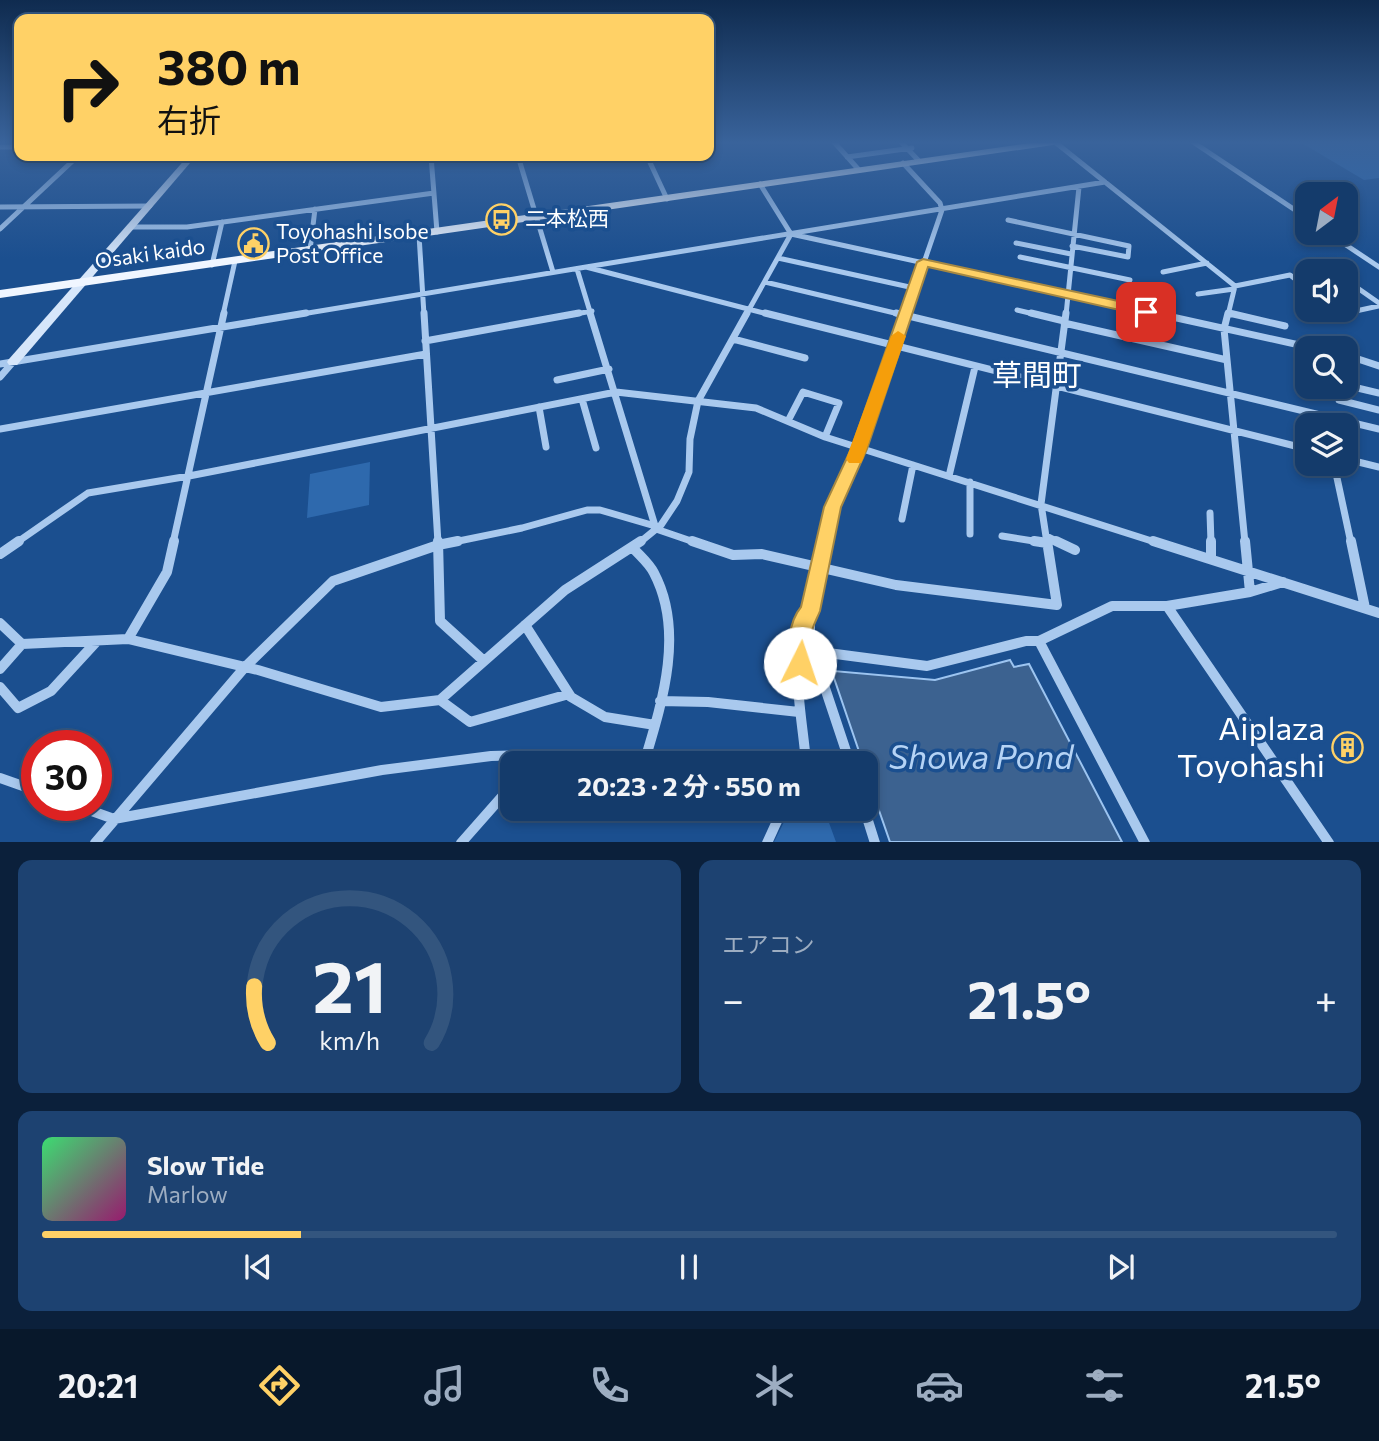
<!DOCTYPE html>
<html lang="ja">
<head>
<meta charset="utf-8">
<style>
  body { margin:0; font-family:Commissioner,"Noto Sans JP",sans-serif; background:#1d4271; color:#f1f3f6; height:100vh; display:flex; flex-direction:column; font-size:26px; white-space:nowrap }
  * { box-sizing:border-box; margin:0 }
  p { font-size:23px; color:#9dadc1 }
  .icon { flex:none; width:38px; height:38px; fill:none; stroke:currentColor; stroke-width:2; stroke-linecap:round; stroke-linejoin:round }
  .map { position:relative; height:842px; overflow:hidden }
  .panel { display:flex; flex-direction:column; gap:18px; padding:18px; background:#0b203b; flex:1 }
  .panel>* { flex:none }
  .top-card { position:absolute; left:14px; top:14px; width:700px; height:147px; border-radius:14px; box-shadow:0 4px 10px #0003,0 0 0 2px #33557e; background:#ffd166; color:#111; overflow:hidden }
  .needle { width:46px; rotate:32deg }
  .fabs { position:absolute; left:1295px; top:182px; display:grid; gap:14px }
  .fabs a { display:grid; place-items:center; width:63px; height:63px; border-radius:14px; background:#143b6b; box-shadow:0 4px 10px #0003,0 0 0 2px #33557e; font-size:35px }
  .speed { position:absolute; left:21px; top:730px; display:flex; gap:14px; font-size:35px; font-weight:700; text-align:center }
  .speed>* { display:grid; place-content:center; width:91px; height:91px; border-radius:50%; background:#143b6b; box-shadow:0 4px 10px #0003,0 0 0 2px #33557e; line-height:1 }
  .speed .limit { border:10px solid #d22; background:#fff; color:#111 }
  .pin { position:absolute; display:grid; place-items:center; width:60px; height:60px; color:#fff; margin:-30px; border-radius:14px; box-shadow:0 4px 10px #0006 }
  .me { position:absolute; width:77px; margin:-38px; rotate:4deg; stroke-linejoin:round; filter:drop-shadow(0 0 5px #0008) }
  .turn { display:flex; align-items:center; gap:24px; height:147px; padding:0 28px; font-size:32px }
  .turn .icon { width:91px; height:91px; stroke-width:2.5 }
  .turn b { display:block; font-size:49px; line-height:60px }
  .big { font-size:52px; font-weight:700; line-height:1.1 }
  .panel .card { flex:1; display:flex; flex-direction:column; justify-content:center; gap:10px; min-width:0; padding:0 24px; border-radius:14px; background:#1d4271 }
  .panel .dial { align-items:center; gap:0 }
  .dial svg { height:182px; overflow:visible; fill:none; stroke:#33557e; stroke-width:7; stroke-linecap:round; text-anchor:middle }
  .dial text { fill:#f1f3f6; stroke:none }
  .song { display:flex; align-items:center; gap:21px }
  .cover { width:84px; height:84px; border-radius:10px; background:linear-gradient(135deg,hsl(140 70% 55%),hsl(320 70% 35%)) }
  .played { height:7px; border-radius:4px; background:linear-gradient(90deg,#ffd166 20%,#33557e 20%) }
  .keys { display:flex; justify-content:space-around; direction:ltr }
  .heat { display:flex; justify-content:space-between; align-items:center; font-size:38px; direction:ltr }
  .panel .tiles { flex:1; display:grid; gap:18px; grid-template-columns:1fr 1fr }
  .card:last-child { grid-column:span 2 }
  .trip { position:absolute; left:500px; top:751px; width:378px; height:70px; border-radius:14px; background:#143b6b; box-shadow:0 4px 10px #0003,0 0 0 2px #33557e; font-weight:700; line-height:70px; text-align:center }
  .dock { display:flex; height:112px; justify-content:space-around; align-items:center; background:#08182b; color:#9dadc1 }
  .dock .icon { width:49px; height:49px }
  .dock .current { color:#ffd166 }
  .dock b { font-size:32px; color:#f1f3f6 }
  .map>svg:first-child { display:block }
  .green { fill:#2e69ad }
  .water { fill:#3c6290; stroke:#9cc4f0; stroke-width:2 }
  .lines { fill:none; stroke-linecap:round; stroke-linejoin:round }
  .street-far2 { stroke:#a9c9ee; stroke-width:5 }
  .street-far1 { stroke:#a9c9ee; stroke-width:7 }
  .street { stroke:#a9c9ee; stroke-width:10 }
  .secondary { fill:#d6e6fa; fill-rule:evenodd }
  .primary { fill:#f0f6ff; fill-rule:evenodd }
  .route { fill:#ffd166; stroke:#a68842; stroke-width:2 }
  .slow { fill:#f59e0b }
  .labels { text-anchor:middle; stroke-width:7; stroke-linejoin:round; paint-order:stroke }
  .far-poi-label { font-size:21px; fill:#fff; stroke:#1b4f8f; text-anchor:start }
  .far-street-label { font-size:21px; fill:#fff; stroke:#1b4f8f }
  .quarter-label { font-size:30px; fill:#fff; stroke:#1b4f8f }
  .near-poi-label { font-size:32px; fill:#fff; stroke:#1b4f8f; text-anchor:end }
  .near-water-label { font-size:33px; font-style:italic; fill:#b5d3f5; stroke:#1b4f8f }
</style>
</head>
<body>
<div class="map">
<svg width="1379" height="843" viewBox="0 0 1379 843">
  <rect width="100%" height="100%" fill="#1b4f8f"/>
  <!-- green -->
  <path class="green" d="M1300,142h79v36l-15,2z
    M370,462l-1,43 -62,13 3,-44z
    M791,808l33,1 12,33h-62z"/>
  <!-- water -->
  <path class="water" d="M1010,660l4,7 15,-3 93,178h-232l-24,-69v-10h-3l-29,-85v-7l101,9z"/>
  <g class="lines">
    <!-- street-far2 -->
    <path class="street-far2" d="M834,142l25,28
      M901,142l18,19
      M1055,142l180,144 55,-11 17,13
      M1193,142l114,76
      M0,147h19
      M431,156l6,76
      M518,156l35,116
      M647,156l20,43
      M847,157l65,-9
      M903,163l37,40 2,7 -36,105
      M760,184l31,50
      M0,207l150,-1
      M1008,220l121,26 -1,11 -56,-11
      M131,227h56l247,-34
      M0,229l78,-73
      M1328,233l51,34
      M419,235l5,80
      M1016,243l55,11
      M310,250l5,-41
      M1020,257l110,23
      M778,258l136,30
      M212,265l10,-43
      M586,267l519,-85
      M1327,267l7,4
      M577,269l14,46
      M1163,272l44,-9
      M1346,280l33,23
      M765,282l138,33
      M1198,294l36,-5
      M1017,310l21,5
      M1336,310l6,4 37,-8
      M1228,313l9,2
      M223,315l12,-54
      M296,315l290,-48 185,48
      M570,315l22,-4
      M746,315l45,-81 371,81
      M1066,315l13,-128
      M1228,315l7,-29"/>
    <!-- street-far1 -->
    <path class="street-far1" d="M424,313l14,230
      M590,313l66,216 41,14
      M765,313l542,136
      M896,313l483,116
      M1031,313l33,8
      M1154,313l159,35
      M1228,313l-4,16 21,214
      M1229,313l56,13
      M1341,313h4
      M1064,323l163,37
      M733,339l72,19
      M425,341l154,-28
      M1346,355l33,11
      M0,364l306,-51
      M0,377l13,-15
      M557,380l52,-11
      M1349,386l30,7
      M582,399l14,49
      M1339,400l40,10
      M539,407l7,40
      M788,421l15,-29 36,11 -14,34
      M0,429l426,-75
      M1346,459l33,8
      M1334,464l17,79
      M949,476l26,-109
      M970,482v52
      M1210,513l1,30
      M902,519l11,-54
      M1002,536l44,7
      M1046,536l14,7
      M16,543l72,-50 101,-17 427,-84 140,16 69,29 333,106
      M173,543l51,-230
      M449,543l73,-15 65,-18h13l55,16
      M639,543l22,-18 16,-24 12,-29 1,-33 8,-38 49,-88
      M824,543l8,-36 27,-58 47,-136
      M1047,543l-6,-39 25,-191"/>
    <!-- street -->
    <path class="street" d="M438,541l2,80 44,40
      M692,541l41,14 29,-1 134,31 161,20 -10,-64
      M825,541l-15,70v32l40,120
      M1034,541l13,2
      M1056,541l19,9
      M1153,541l226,72
      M1211,541v18
      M1245,541l5,51
      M1351,541l14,67
      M633,548c7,8 16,15 21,25 31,59 8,130 -10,190
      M0,554l19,-13
      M1167,606l162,237
      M0,623l22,21
      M525,625l46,72 34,20 50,8
      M128,639l39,-67 7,-31
      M813,651l114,15 99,-25h13
      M0,669l22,-25 106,-5 130,31 123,37 59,-7 125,-110 76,-49
      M0,687l18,21 33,-17 46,-50
      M440,700l30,22 99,-28
      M660,701l48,1 91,10
      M531,763l7,-8
      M806,763c-3,-44 -20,-113 4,-152
      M0,778l37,13
      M75,805l39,14 268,-49 109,-14 47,-1 105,8
      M864,808l11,35
      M95,843l150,-176 88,-86 105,-36 20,-4
      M461,843l52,-59
      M767,843l16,-35
      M1145,843l-106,-202 73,-35h55l83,-14 33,-10"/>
    <!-- secondary -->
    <path class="secondary" d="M188,156h8l-179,209h-8l-2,-3 2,-3z"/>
    <!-- primary -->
    <path class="primary" d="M1037,142h21l-5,3 -1053,153v-8z"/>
  </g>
  <!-- sky -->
  <linearGradient id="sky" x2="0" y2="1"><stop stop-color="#0f2b4f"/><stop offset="0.55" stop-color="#39639b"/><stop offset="1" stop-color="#39639b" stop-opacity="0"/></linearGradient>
  <rect width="1379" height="259" fill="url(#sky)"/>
  <!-- route -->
  <path class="route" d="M923,259l223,48 7,5 -7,4 -218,-49 -61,182 -26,58 -21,104c-4,10 -9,17 -10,29 -1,10 1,20 -3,30l-7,2 -8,-2c-7,-18 -3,-49 9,-63l23,-100 27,-58 66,-187z"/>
  <!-- slow -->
  <path class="slow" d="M898,331l8,5 -43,123 -2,4h-12l-3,-4 45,-123z"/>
  <!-- icons -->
  <defs>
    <symbol id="bus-ring" viewBox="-11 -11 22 22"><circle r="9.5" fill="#1b4f8f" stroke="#ffd166" stroke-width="1.5"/><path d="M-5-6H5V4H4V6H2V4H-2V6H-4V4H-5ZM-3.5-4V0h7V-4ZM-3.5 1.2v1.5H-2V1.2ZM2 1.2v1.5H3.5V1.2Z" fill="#ffd166"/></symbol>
    <symbol id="civic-ring" viewBox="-11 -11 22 22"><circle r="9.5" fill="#1b4f8f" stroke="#ffd166" stroke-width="1.5"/><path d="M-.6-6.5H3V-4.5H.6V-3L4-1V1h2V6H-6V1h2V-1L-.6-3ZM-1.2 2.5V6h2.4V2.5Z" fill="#ffd166"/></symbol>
    <symbol id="building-ring" viewBox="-11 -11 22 22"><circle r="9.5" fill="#1b4f8f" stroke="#ffd166" stroke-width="1.5"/><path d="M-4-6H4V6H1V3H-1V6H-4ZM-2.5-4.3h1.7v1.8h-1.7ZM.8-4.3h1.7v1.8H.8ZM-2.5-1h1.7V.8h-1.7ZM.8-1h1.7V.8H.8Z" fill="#ffd166"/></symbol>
  </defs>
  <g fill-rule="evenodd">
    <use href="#bus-ring" x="484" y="202" width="35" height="35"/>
    <use href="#civic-ring" x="236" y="226" width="35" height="35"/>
    <use href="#building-ring" x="1330" y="730" width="35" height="35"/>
  </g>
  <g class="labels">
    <!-- far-poi labels -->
    <g class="far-poi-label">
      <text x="525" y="226">二本松西</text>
      <text x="276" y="239">Toyohashi Isobe<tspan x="276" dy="24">Post Office</tspan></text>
    </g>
    <!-- far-street labels -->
    <g class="far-street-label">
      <text transform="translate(150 254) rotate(-8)" y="7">Osaki kaido</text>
    </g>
    <!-- quarter labels -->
    <g class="quarter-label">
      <text x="1037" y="386">草間町</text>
    </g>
    <!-- near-poi labels -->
    <g class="near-poi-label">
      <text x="1325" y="740">Aiplaza<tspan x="1325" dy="37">Toyohashi</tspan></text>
    </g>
    <!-- near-water labels -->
    <g class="near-water-label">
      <text x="981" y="769">Showa Pond</text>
    </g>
  </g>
</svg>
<div class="fabs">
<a><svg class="needle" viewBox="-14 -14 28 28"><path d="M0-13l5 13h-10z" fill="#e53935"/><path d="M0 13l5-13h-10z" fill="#9dadc1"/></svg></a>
<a><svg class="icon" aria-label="sound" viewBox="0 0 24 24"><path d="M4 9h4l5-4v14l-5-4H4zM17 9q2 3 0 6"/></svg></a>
<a><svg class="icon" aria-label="search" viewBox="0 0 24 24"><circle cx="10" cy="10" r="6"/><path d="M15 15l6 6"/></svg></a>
<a><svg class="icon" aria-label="layers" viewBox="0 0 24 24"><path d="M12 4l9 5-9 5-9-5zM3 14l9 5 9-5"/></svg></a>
</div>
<div class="speed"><div class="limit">30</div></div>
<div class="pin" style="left:1146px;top:312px;background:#d93025"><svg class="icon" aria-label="arrive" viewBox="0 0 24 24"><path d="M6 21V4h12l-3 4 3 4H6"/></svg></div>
<svg class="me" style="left:800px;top:663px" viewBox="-20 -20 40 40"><circle r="19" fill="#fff"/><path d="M0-13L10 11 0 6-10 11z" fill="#ffd166"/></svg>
<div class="trip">20:23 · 2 分 · 550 m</div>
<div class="top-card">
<div class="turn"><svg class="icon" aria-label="right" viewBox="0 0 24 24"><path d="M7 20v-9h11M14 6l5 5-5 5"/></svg><div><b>380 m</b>右折</div></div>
</div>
</div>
<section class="panel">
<div class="tiles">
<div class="card dial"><svg viewBox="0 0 100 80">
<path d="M14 69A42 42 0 1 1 86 69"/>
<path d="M14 69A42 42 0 0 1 8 44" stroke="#ffd166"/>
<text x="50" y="56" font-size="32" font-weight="700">21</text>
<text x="50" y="72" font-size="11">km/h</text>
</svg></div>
<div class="card"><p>エアコン</p>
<div class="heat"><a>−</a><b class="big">21.5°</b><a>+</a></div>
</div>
<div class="card">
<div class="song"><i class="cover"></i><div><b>Slow Tide</b><p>Marlow</p></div></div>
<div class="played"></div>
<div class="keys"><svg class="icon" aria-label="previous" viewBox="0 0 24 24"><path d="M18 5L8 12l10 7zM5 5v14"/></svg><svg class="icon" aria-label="pause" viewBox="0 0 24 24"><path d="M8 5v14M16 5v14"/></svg><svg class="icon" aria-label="next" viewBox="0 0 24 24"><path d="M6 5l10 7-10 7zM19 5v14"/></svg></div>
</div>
</div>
</section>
<nav class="dock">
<b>20:21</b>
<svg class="icon current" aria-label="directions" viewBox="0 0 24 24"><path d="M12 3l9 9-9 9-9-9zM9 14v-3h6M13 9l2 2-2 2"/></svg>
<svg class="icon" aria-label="music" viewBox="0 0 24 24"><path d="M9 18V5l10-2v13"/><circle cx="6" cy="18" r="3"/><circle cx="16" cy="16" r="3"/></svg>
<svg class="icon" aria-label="phone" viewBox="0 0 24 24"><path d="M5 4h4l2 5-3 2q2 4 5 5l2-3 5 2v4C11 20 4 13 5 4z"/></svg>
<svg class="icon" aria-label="climate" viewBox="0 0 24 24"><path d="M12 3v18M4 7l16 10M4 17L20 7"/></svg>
<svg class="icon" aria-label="car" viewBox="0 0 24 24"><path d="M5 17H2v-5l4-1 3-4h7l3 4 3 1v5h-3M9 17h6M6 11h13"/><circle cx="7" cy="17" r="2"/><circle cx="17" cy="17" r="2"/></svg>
<svg class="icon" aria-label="filters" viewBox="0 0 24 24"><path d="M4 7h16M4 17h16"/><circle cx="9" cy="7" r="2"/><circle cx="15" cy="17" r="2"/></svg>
<b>21.5°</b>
</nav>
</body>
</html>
